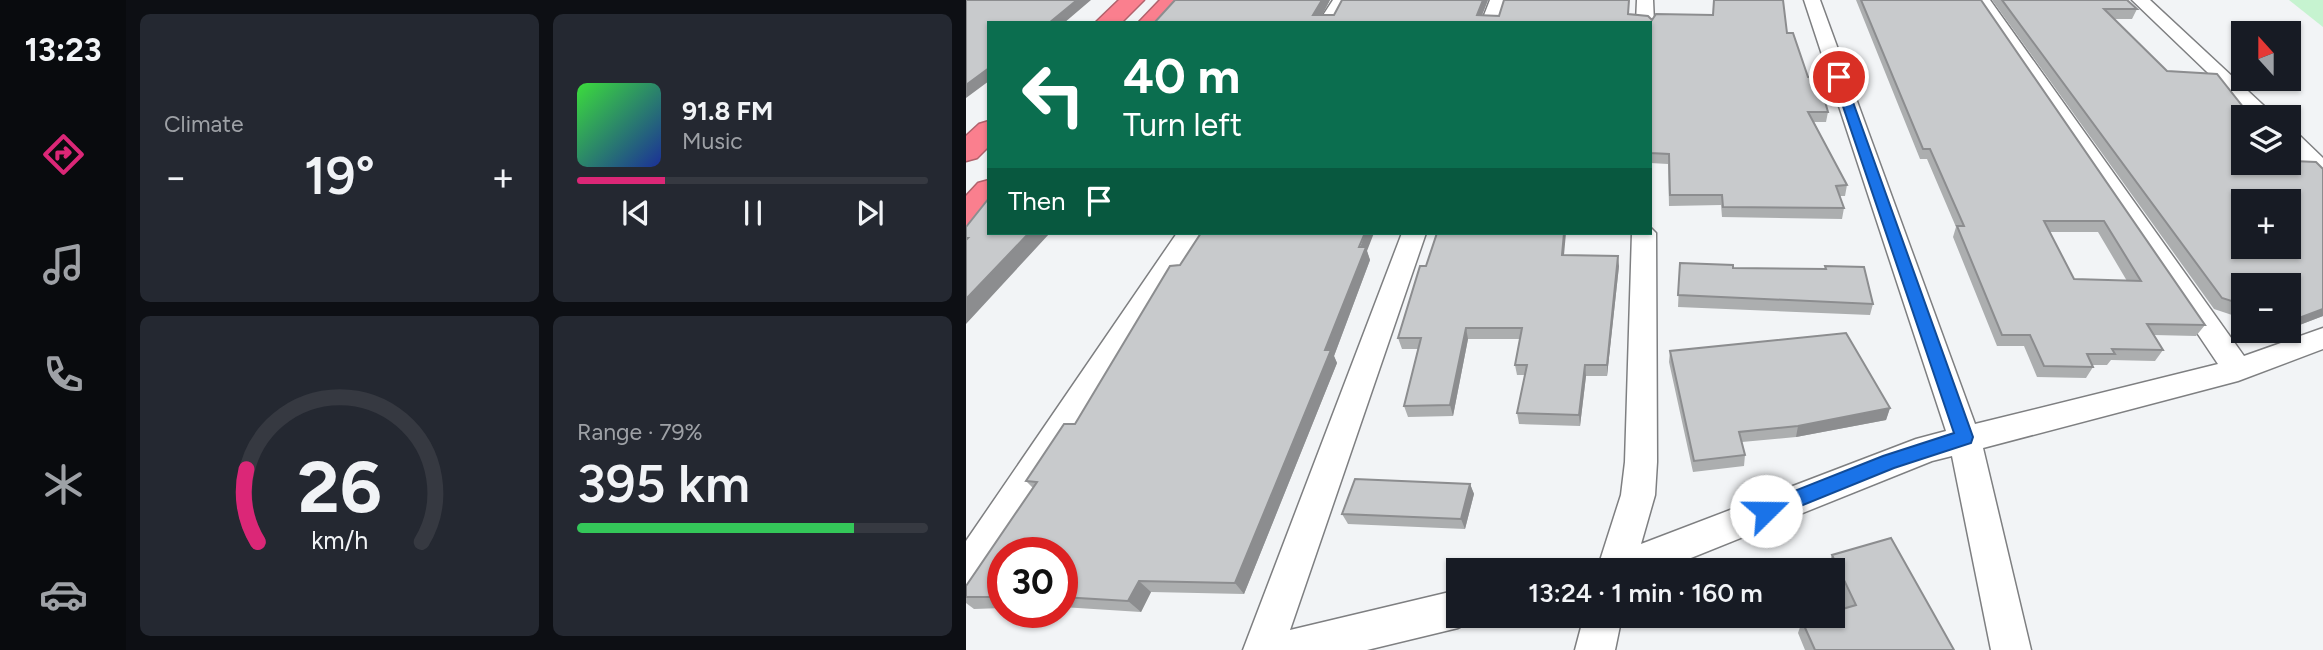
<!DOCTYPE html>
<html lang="en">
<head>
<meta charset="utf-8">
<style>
  body { margin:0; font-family:Figtree,sans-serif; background:#242831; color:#f1f3f6; height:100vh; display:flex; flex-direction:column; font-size:26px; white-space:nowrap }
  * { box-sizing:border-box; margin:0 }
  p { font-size:23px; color:#9ea1a6 }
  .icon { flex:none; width:38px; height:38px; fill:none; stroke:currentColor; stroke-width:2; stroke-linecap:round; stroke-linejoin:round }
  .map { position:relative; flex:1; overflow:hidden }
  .details { display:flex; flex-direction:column; gap:14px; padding:14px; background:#0d0f14; width:840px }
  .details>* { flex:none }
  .hud { position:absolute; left:21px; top:21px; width:665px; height:214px; border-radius:0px; box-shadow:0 2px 5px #0004; background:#0b6e4f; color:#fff; overflow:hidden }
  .needle { width:46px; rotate:339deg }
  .fabs { position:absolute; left:1265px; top:21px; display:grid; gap:14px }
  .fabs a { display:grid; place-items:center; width:70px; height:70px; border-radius:0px; background:#171b24; box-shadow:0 2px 5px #0004; font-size:35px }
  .speed { position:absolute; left:21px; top:537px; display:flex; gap:14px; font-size:35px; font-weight:700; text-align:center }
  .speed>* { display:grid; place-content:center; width:91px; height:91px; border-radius:50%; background:#171b24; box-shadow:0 2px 5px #0004; line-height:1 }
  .speed .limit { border:10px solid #d22; background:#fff; color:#111 }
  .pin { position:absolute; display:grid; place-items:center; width:60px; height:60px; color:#fff; margin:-30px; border:4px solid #fff; border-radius:50%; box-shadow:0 2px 7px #0007 }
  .me { position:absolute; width:77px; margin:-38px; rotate:68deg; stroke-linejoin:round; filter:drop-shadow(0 0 5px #0008) }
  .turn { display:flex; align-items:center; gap:24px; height:147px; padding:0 21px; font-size:32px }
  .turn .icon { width:91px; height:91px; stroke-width:2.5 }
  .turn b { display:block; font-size:49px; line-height:60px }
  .then { display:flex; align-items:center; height:66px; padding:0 21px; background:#0003; gap:14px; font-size:26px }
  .big { font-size:52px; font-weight:600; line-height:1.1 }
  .details .card { flex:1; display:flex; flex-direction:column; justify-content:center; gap:10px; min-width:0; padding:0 24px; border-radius:10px; background:#242831 }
  .details .dial { align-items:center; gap:0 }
  .dial svg { height:182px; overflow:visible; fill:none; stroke:#363941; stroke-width:7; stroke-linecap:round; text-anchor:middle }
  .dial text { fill:#f1f3f6; stroke:none }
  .song { display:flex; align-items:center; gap:21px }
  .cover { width:84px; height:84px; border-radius:10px; background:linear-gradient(135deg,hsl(120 70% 55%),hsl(230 70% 35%)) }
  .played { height:7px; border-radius:4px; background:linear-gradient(90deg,#db2777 25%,#363941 25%) }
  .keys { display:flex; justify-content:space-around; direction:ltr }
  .heat { display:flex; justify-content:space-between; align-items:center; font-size:38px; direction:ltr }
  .charge { height:10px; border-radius:5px; background:linear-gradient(90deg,#34c759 79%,#363941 0) }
  .details .tiles { flex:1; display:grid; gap:14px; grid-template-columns:repeat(2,1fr) }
  .trip { position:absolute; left:480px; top:558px; width:399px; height:70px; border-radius:0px; background:#171b24; box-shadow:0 2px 5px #0004; font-weight:600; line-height:70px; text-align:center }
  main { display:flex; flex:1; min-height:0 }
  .tab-bar { display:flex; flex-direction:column; width:126px; justify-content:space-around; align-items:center; background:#090b0e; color:#9ea1a6 }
  .tab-bar .icon { width:49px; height:49px }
  .tab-bar .current { color:#db2777 }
  .tab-bar b { font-size:32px; color:#f1f3f6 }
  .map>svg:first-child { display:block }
  .green { fill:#c6f3d0 }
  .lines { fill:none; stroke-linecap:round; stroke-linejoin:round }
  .street-casing { stroke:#7e7f81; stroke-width:3 }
  .highway-casing { stroke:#b1626c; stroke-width:3 }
  .street { fill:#fff; fill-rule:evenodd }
  .highway { fill:#fa7f8e; fill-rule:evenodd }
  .wall { fill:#acaeaf; fill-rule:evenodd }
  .shaded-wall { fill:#8c8d8f }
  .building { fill:#c8cacc; stroke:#8c8d8f; stroke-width:2; fill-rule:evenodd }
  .route { fill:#1a73e8; stroke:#114b97; stroke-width:2 }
</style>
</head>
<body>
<main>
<nav class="tab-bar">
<b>13:23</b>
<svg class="icon current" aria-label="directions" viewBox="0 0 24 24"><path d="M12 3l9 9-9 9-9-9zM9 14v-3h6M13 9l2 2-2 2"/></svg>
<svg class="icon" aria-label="music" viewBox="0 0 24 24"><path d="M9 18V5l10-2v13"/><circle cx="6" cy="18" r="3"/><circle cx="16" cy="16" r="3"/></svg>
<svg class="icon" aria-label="phone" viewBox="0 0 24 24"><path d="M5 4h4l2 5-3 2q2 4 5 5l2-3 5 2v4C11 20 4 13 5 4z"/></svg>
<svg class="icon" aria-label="climate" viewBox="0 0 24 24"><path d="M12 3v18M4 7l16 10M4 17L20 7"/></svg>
<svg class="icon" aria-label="car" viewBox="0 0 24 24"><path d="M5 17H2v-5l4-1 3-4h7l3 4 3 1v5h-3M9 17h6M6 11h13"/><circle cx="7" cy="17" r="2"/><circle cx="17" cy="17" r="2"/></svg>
</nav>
<section class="details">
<div class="tiles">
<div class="card"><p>Climate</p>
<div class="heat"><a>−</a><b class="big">19°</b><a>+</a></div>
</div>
<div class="card">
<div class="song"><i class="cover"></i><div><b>91.8 FM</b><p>Music</p></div></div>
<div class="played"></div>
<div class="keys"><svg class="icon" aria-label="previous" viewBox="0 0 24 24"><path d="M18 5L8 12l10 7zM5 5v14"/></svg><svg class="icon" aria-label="pause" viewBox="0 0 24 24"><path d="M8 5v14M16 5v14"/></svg><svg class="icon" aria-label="next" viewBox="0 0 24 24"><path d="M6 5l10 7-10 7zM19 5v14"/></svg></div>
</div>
<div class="card dial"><svg viewBox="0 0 100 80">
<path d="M14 69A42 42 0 1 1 86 69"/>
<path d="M14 69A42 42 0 0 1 9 37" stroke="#db2777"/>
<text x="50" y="56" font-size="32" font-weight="700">26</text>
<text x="50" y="72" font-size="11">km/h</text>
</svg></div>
<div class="card"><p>Range · 79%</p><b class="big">395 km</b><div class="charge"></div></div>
</div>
</section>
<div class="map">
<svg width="1357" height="650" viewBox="0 0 1357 650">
  <rect width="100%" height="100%" fill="#f2f4f6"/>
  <!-- green -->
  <path class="green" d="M1323,0h34v27z"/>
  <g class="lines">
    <defs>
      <path id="street" d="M367,0h16l-14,23h-17z
        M524,0h16l-7,23h-18z
        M671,0h16l1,23 -3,4 -1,-4h-14z
        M838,0h16l155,424 243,-60 -244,-364h16l254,356 79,-28v21l-85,32 -255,67 48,202h-40l-39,-194 -20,5 -271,109h-64l24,-75 4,-33 7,-229h18v-6l6,6 1,229 -2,33 -14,49 275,-105 30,-8z
        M1166,0h18l126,117h-22z
        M1323,132l8,1 26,25v19l-8,-2 -26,-25z
        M211,233h24l-222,351 -13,5v-48z
        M436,233h24l-136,397 168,-40v26h16l-3,6 -13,6 -91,22h-124z
        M618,616h38l-7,34h-40z"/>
      <path id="highway" d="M153,0h25l-23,23h-26z
        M194,0h24l-20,23h-26z
        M23,121v25l-12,12 -11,3v-25l13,-12z
        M23,180c0,24 4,40 -23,47v-31l12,-13z"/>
    </defs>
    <!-- street casing -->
    <use href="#street" class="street-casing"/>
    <!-- highway casing -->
    <use href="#highway" class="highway-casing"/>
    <!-- street -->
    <use href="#street" class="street"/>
    <!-- highway -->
    <use href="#highway" class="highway"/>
  </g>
  <!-- wall -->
  <path class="wall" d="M209,0h155l-8,15h12l8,-15h146l-6,15 146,-1 24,6 135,13 21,44 20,35 -2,10h-12l33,63 -2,11h-5l4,12 -2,11 -120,-2 -1,-12 -52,1 -1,-42 -18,-1v-140h-496z
    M890,0h125l224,325 -9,11 -42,-1 9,15 -8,11 -44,-1 -4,5h-15l1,2 -7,11 -49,-1 -13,-31h-27l-44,-109 3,-10 -29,-68h-7zM1083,232h49l29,49 -53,-2z
    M1026,0h135l10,9 -5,10h-19l54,52 84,46 42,44 30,8v147l-34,13v-44h-45v34l-30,-10z
    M401,251l3,9 -36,96 3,7 -93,231 -93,-2 -10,20 -79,-5v-54h-59v55l-29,1 -8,-6v-17l67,-98 -7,-7 49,-57 105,-159z
    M598,255l55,11 -12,110h-21l-6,50 -61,-2 -2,-11 8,-38h-8l-2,-10 5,-26h-52l-15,77 -45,1 -4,-11 14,-57h-16l-4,-11 28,-72z
    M714,263l53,5 92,1v-3l48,38 -3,11 -192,-8z
    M704,351l220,57 -4,12 -90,17 -54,5 3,13 -1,11 -51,6 -24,-110z
    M504,484l4,10 -9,35 -117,-5 -6,-10z
    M866,555l122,95h-149l-7,-17 4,-12 43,-13 -13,-27v-11h-5v-1z"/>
  <!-- shaded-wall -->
  <path class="shaded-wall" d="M111,0h14l-27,23h-15z
    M356,0h8l-12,23 -5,-8z
    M517,0h5l-9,23 -2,-8z
    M23,68v13l-23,17v-13z
    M63,233h21l-84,91v-25z
    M399,233h9l-7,18 3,9 -36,96 3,7 -93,231 -9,-11 90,-233z
    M598,233h2l-3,33 -1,-11z
    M652,256l1,10 -12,110v-11z
    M1357,309v7l-34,13v-6l2,-2z
    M500,328l2,11 -15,77 -3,-11z
    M619,365l1,11 -6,50 -1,-11z
    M924,408l-4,12 -90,17 2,-11z
    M504,484l4,10 -9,35 -4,-10z
    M173,581l12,11 -10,20 -13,-11z"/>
  <!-- building -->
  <path class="building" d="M0,0h111l-28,23h-60v45l-23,17z
    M209,0h147l-9,15h21l8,-15h141l-6,15 22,1 5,-16h125l-1,14 20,2 4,4 4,-6 57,1 1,-15h69l4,33h6l15,44h10l10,35h-20l39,73 -11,1 8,22 -121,-1 -1,-12h-52l-1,-41 -19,-1v-130h-496z
    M895,0h120l224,325 -58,-1 16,26 -51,-1 3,5h-28l6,13 -49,-1 -14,-31h-28l-45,-109h7l-34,-77h-7zM1078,221h60l37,60 -67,-2z
    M1036,0h125l10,9h-33l63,62 50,3 34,43h-7v46h45v-7l4,5 23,1 7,7v140l-32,12h-2v-36h-45v20l-22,-7zM1278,201h45v46h-45z
    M23,198v35h40l-63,66v-59l2,-2h-2v-11z
    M235,233h164l-6,14h7l-41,103h6l-96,233 -96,-2 -11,20 -66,-4v-44h-59v44h-37v-11l71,-104 -11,-1 38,-57h11l95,-158 10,-1z
    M471,233h127l-2,22 56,1 -11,109h-22l-6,50 -62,-2 10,-48h-12l7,-37h-56l-16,77 -46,1 17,-68h-23l22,-72h6z
    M714,263l53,2v3l93,1 -1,-3 39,1 9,37 -195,-9z
    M880,333l44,75 -92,18 -59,6 6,23 -51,6 -24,-110z
    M389,479l115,5 -9,35 -119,-5z
    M925,538l63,112h-139l-13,-29 16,-5h14v-4l24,-7 -24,-50z"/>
  <!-- route -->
  <path class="route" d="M869,75l9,2 129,360 -2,6 -77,25 -128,52 -7,-2 -3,-7 3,-6 124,-49 71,-23 -121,-356z"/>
</svg>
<div class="fabs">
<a><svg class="needle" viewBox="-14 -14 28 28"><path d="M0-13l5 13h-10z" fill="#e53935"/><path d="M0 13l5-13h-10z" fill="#9ea1a6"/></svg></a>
<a><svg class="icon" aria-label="layers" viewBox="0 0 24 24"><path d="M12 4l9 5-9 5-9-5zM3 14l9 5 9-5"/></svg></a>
<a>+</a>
<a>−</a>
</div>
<div class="speed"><div class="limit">30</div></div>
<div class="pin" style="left:873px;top:77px;background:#d93025"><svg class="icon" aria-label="arrive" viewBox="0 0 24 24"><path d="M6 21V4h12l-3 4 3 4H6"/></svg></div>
<svg class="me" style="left:800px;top:511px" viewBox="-20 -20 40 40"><circle r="19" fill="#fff"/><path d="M0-13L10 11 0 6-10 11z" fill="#1a73e8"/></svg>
<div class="trip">13:24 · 1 min · 160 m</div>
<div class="hud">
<div class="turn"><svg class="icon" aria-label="left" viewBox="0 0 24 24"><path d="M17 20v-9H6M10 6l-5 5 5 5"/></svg><div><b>40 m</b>Turn left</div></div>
<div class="then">Then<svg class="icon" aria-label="arrive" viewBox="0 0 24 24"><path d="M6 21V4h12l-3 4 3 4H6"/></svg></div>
</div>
</div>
</main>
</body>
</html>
